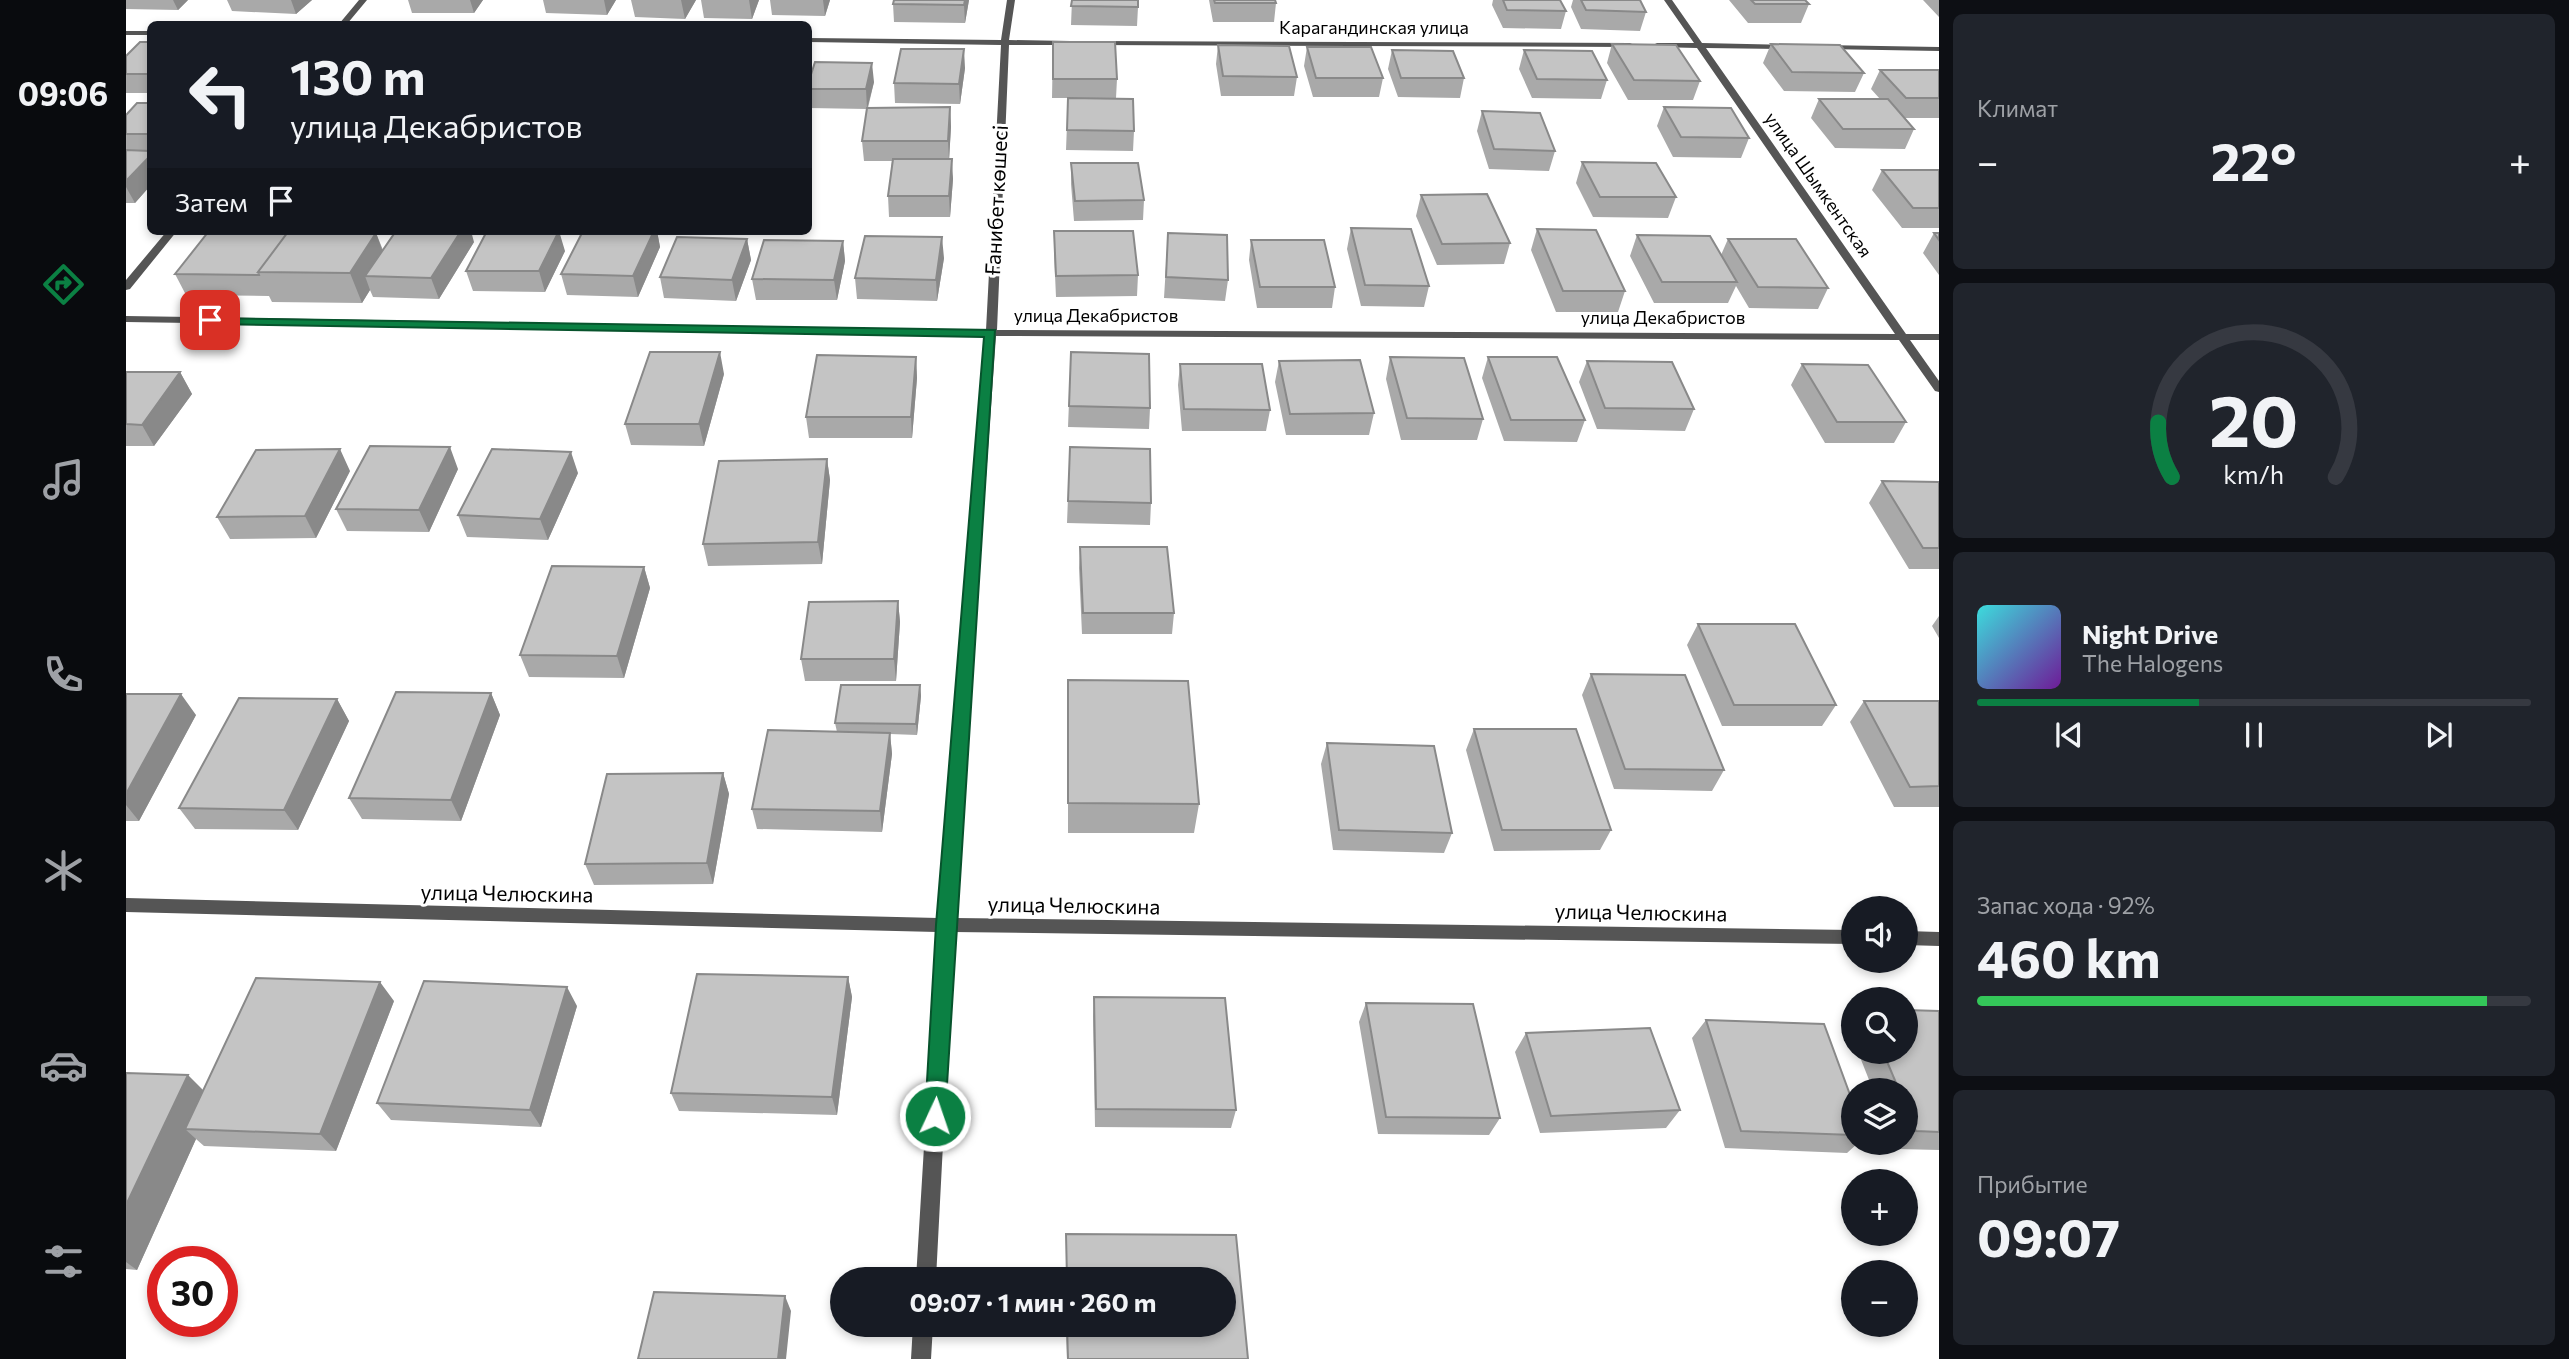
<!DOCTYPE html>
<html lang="ru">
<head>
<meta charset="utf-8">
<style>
  body { margin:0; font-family:Commissioner,sans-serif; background:#20242c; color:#f1f3f6; height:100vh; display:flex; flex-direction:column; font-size:26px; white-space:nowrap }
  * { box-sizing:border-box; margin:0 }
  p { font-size:23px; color:#9ea1a6 }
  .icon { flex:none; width:38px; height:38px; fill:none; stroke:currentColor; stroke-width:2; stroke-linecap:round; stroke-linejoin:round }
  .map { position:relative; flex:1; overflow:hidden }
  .details { display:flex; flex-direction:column; gap:14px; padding:14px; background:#0d0f14; width:630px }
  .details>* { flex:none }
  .hud { position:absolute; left:21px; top:21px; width:665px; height:214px; border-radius:10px; box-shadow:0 4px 10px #0003; background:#171b24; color:#f1f3f6; overflow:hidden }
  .controls { position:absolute; left:1715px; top:896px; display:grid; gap:14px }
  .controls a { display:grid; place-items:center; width:77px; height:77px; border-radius:50%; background:#171b24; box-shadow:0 4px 10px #0003; font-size:35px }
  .speed { position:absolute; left:21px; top:1246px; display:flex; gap:14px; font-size:35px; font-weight:700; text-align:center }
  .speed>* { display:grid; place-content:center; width:91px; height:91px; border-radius:50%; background:#171b24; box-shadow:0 4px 10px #0003; line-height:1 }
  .speed .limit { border:10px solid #d22; background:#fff; color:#111 }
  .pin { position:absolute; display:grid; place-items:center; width:60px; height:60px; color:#fff; margin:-30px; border-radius:14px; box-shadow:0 4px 10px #0006 }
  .me { position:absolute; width:77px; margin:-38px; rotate:3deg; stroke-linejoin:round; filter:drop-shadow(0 0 5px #0008) }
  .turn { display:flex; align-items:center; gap:24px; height:147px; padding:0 28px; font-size:32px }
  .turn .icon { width:91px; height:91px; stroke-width:2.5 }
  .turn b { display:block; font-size:49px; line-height:60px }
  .then { display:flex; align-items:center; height:66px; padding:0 28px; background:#0003; gap:14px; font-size:26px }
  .big { font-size:52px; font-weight:700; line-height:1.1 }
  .details .card { flex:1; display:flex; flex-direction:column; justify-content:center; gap:10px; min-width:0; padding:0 24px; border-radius:10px; background:#20242c }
  .details .dial { align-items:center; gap:0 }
  .dial svg { height:182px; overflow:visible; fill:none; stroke:#363941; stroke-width:7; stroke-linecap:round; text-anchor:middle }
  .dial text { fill:#f1f3f6; stroke:none }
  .song { display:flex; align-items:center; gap:21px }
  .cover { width:84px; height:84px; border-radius:10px; background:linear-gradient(135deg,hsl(180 70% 55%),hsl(280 70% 35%)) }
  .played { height:7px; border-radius:4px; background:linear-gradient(90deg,#0b8043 40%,#363941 40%) }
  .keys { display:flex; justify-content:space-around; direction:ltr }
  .heat { display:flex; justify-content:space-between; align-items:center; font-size:38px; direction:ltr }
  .charge { height:10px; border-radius:5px; background:linear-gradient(90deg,#34c759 92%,#363941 0) }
  .trip { position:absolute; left:704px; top:1267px; width:406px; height:70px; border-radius:35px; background:#171b24; box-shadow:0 4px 10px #0003; font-weight:700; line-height:70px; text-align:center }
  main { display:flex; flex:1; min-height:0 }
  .dock { display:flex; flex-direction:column; width:126px; justify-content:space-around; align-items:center; background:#090b0e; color:#9ea1a6 }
  .dock .icon { width:49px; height:49px }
  .dock .selected { color:#0b8043 }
  .dock b { font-size:32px; color:#f1f3f6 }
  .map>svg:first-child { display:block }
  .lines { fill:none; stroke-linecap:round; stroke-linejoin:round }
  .street { fill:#555; fill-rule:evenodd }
  .wall { fill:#a9a9a9 }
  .shaded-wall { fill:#898989 }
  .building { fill:#c4c4c4; stroke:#898989; stroke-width:2 }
  .route { fill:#0b8043; stroke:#07532c; stroke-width:2 }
  .labels { text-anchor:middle; stroke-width:6; stroke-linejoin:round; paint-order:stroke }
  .far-street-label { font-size:18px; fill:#000; stroke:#fff }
  .street-label { font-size:21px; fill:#000; stroke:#fff }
</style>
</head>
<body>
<main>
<nav class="dock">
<b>09:06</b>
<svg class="icon selected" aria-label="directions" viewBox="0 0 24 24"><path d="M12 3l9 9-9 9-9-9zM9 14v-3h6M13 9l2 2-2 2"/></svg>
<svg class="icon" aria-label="music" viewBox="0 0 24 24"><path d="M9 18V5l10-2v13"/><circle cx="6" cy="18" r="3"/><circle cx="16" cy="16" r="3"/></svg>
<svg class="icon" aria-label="phone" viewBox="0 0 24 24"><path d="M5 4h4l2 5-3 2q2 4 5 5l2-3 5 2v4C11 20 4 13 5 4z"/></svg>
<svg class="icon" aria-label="climate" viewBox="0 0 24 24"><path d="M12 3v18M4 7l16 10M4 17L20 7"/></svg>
<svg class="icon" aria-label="car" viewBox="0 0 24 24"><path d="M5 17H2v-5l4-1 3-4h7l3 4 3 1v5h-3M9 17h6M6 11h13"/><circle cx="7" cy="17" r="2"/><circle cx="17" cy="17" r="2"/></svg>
<svg class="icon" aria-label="filters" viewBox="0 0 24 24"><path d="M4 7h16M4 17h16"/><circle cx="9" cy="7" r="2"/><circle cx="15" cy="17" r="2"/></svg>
</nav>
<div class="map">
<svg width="1813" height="1359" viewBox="0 0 1813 1359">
  <rect width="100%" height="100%" fill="#fff"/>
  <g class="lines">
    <!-- street -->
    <path class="street" d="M233,0h8l-20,24h-8z
      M881,0h8l-6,40 61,1 4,2 -4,2h-61l-12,285 898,4 -198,-286 -40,-1 -4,-2 4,-2h37l-30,-43h8l30,43 85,2 4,2 -4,2 -81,-1 200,286h33v6h-29l29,41v11l-4,-1 -36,-51 -903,-4 -41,582 898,12v14l-899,-12 -18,347h-20l21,-347 -811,-20v-14l812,20 47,-582 -859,-14v-6l860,14 15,-285 -193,-3v-4l193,2z
      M0,31h24v4h-24z
      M971,41l533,2 4,2 -4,2 -536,-2 -1,-2z
      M1696,45l117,2v4l-114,-2h-3z
      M41,231h10l-47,58 -4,1v-10z
      M1780,931l33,1v14l-33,-1z
      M787,1325h20l-2,34h-20z"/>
  </g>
  <!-- wall -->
  <path class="wall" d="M0,0h62l-10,10 -52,-1z
    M101,0h85l-16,14 -64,-3z
    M282,0h75l-9,13h-62z
    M417,0h73l-9,15 -61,-2z
    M505,0h65l-11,19 -50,-2z
    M575,0h58l-7,19 -48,-1z
    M644,0h60l-5,16 -53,-1z
    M843,0l-4,23 -71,-1 -1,-18z
    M946,0l66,7 -1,19 -66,-1z
    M1083,0h66l1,3 -2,19h-61z
    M1367,0h67l6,11 -5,18 -58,-1 -11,-23z
    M1447,0h67l6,12 -6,19 -59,-2 -10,-22z
    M1603,0h76l4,4 -8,19h-53z
    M1797,0h16v17z
    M24,42v51h-24v-37z
    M927,42l64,37 -1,19h-64z
    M1486,44l88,37 -7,19h-65l-21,-37z
    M1645,44l93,29 -9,19 -71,-1 -21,-28z
    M1092,45l79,32 -3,19h-73l-5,-32z
    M1181,47l76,31 -4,19h-66l-9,-31z
    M1266,50l72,28 -4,20 -62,-1 -10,-28z
    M1398,50l83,30 -6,19 -69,-1 -13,-29z
    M839,68l-5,36 -65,-1 -1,-20z
    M1813,69v49h-34l9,11 -9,20 -70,-1 -24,-30 8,-19h61l-9,-10 9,-19z
    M748,82l-6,26 82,-1 1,20 -2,32 4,20 -3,38h-61l-1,-21 4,-35h-28l-2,-20 5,-32 -58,-1 -1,-24z
    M942,98l66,33 -1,20 -67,-1z
    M24,103v83l-15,17h-9v-88z
    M1538,107l85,31 -8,20 -68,-1 -16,-31z
    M1356,111l73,40 -6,20 -60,-2 -12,-38z
    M1456,162l94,35 -8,21 -75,-1 -17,-34z
    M945,163l73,37 -1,20 -69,1 -3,-37z
    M1756,170h57v58h-37l-30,-38z
    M1295,195l89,48 -6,21 -67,1 -21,-49z
    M1225,228l78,58 -5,21 -63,-1 -14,-57z
    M1411,229l88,62 -7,21h-62l-25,-62z
    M457,231h74l3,16 -22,50 -71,-2 -6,-21z
    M928,231l84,44 -1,21 -81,1 -2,-45z
    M250,233l7,17 91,-8 -35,57 -66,-2 -3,-7 -8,13 -90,-1 -3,-6 -83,-1 -11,-21z
    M1042,233l60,47 -3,21 -61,-3z
    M1808,233h5v42l-16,-22z
    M1511,235l84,20 7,-16 100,49 -10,21 -69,-1 -13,-22 -8,17h-74l-24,-47z
    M621,239l4,21 -15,41 -72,-3 -4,-21z
    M1125,240l84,47 -3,21h-75l-8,-48z
    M717,241l2,20 -8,39h-81l-4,-21z
    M439,251l-20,41 -72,-1 -7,-20z
    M818,258l-7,43 -80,-2 -2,-21z
    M945,352l79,56 -1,21 -81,-2z
    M790,357l1,21 -5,60h-103l-3,-21z
    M1264,357l93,62 -6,21h-76l-15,-61z
    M1362,357l97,63 -8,22 -73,-1 -22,-63z
    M1153,361l95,52 -5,22h-83l-11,-53z
    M1461,361l107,48 -9,22 -88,-2 -18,-47z
    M1054,364l90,46 -4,21h-84l-4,-46z
    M1676,364l104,58 -12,21h-69l-34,-58z
    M0,372h54l12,22 -38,52h-28z
    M598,374l-20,72 -73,-1 -6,-21z
    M944,447l81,56 -1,22 -83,-2z
    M701,459l3,21 -8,84 -114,2 -5,-22z
    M332,469l-29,63 -82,-1 -11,-22z
    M224,471l-34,67 -86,1 -13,-22z
    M452,473l-30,67 -81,-3 -9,-22z
    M1756,481l57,1v87h-30l-40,-66z
    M954,547l94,66 -2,21h-90l-3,-66z
    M518,567l6,21 -26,90 -95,-1 -9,-22z
    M772,601l2,21 -4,59h-91l-4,-22z
    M1813,616v22l-7,-12z
    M1572,624l138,81 -14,21h-100l-35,-81z
    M1465,674l133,96 -12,21 -98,-2 -32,-94z
    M942,680l131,124 -5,29h-126z
    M794,685l1,11 -4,39 -27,-1 2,20 -10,78 -125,-3 -5,-20 85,-77 -2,-9z
    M365,693l9,22 -39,106 -99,-2 -13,-21z
    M0,694l70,21 -57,106h-13z
    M211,699l12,22 -51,109 -103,-1 -16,-21z
    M1738,701h75v106h-45l-44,-85z
    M1348,729l137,101 -11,20 -106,1 -28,-101z
    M1201,743l125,90 -8,20 -111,-3 -12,-86z
    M597,773l6,21 -16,90 -119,1 -9,-21z
    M722,977l4,20 -15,118 -158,-4 -8,-18z
    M968,997l142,113 -5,18 -136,-1 -2,-111z
    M268,1001l-58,150 -132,-5 -8,-7 -59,131 -11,-1v-196l77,18z
    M1240,1003l134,115 -11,17 -111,-1 -19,-112z
    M451,1006l-36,121 -150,-7 -14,-17z
    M1813,1011v139l-42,-1 -3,-6h12v-53h-33l-15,-38h48z
    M1580,1020l147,83v40h5l-11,10 -122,-5 -33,-110z
    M1727,1024v16l-4,-11z
    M1400,1033l154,77 -14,18 -126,5 -25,-81z
    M940,1234l170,1 12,124h-181l-1,-34h157v-46h-157z"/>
  <!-- shaded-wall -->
  <path class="shaded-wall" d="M47,0h15l-10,10z
    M165,0h21l-16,14z
    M344,0h13l-9,13z
    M478,0h12l-9,15z
    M555,0h15l-11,19z
    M623,0h10l-7,19z
    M697,0h7l-5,16z
    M839,0h4l-4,23 -1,-18z
    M838,49l1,19 -5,36 -1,-20z
    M746,63l2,19 -7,27 -1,-20z
    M824,107l1,20 -2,34 -1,-20z
    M24,156v30l-15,17 -9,-16v-6z
    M826,159l1,20 -3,38 -1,-21z
    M335,231h10l3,11 -35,57 -8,-21z
    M433,231l6,20 -20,41 -6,-21z
    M528,231h3l3,16 -22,50 -5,-21z
    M250,233l11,30 -22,13 5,14 -8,13 -12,-30z
    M816,237l2,21 -7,43 -1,-21z
    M621,239l4,21 -15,41 -4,-21z
    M717,241l2,20 -8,39 -3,-20z
    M594,352l4,22 -20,72 -5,-22z
    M790,357l1,21 -5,60 -1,-21z
    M54,372l12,22 -38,52 -12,-21z
    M324,447l8,22 -29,63 -10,-22z
    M214,449l10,22 -34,67 -11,-22z
    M445,452l7,21 -30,67 -8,-21z
    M701,459l3,21 -8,84 -4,-22z
    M518,567l6,21 -26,90 -7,-22z
    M772,601l2,21 -4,59 -2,-22z
    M794,685l1,11 -4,39 -1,-11z
    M365,693l9,22 -39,106 -10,-21z
    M55,694l15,21 -57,106 -13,-16v-11z
    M211,699l12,22 -51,109 -14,-20z
    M764,733l2,21 -10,78 -2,-21z
    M597,773l6,21 -16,90 -6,-21z
    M722,977l4,20 -15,118 -5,-18z
    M254,982l14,19 -58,150 -16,-17z
    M441,987l10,19 -36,121 -11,-17z
    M62,1075l26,26 -29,28 11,10 -59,131 -11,-8v-57z
    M659,1296l6,15 -5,48h-8z"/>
  <!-- building -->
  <path class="building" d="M768,0h71l-1,5 -71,-1z
    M946,0h66v7l-67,-1z
    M1088,0h61l1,3h-61z
    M1377,0h57l6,11 -59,-1z
    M1455,0h59l6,12 -60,-2z
    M1625,0h54l4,4h-54z
    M14,42h10v32h-24v-18z
    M927,42h62l2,37h-64z
    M1486,44l64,1 24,36 -66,-1z
    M1645,44l69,1 24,28 -72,-1z
    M1092,45l71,1 8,31 -74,-1z
    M1181,47h64l12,31h-67z
    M775,49h63l-5,35 -65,-1z
    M1266,50l61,1 11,27h-63z
    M1398,50l68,1 15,29 -70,-1z
    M689,62l57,1 -6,26h-58v-5z
    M1754,70h59v28h-33z
    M942,98l65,1 1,32 -67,-1z
    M1693,99h69l26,30h-71z
    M11,103h13v31h-24v-19z
    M824,107l-2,34h-86l5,-33z
    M1538,107l67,1 18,30 -68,-1z
    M1356,111l58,2 15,38 -61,-2z
    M0,150l24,1v5l-24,25z
    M767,159h59l-3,37h-61z
    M1456,162l74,1 20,34h-76z
    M945,163h67l6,37 -69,1z
    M1756,170h57v38h-26z
    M1361,194l23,49 -68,1 -21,-49z
    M1225,228l60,1 18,57 -64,-1z
    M1411,229l59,1 29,61h-62z
    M83,231h84l-5,1 -30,40 1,3 -84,-1z
    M270,231h65l-30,47 -66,-2z
    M361,231h72l-20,40h-73z
    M457,231h71l-21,45 -72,-2z
    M928,231h79l5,44 -82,1z
    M162,232l88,1 -26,40 -92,-1z
    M1042,233l59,2 1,45 -62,-3z
    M1808,233h5v7z
    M1511,235l73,1 27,46h-75z
    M739,236l77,1 -6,43 -81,-2z
    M551,237l70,2 -15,41 -72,-3z
    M1602,239h68l32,49 -70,-1z
    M638,240l79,1 -9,39 -82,-1z
    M1125,240h73l11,47h-75z
    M524,352h70l-21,72h-74z
    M945,352l78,2 1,54 -81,-2z
    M691,355l99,2 -5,60h-105z
    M1264,357l74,1 19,61 -76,-1z
    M1362,357h69l28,63h-74z
    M1234,360l14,53 -84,1 -11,-53z
    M1461,361l85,1 22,47 -89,-1z
    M1054,364h82l8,46 -86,-1z
    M1676,364l66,1 38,57h-69z
    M0,372h54l-38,53 -16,-1z
    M244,446l80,1 -31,63 -83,-1z
    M944,447l80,2 1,54 -83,-2z
    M214,449l-35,67 -88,1 39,-67z
    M366,449l79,3 -31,67 -82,-4z
    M701,459l-9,83 -115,2 16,-83z
    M1756,481l57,1v66h-16z
    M954,547h87l7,66h-91z
    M426,566l92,1 -27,89 -97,-1z
    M772,601l-4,58h-93l8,-57z
    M1572,624h97l41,81h-102z
    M1465,674l94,1 39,95 -99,-1z
    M942,680l120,1 11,123 -131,-1z
    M715,685h79l-4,39 -81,-1z
    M270,692l95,1 -40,107 -102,-2z
    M0,694h55l-55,100z
    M113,698l98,1 -53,111 -105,-2z
    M1738,701h75v85l-29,1z
    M1348,729h102l35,101h-109z
    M642,730l122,3 -10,78 -128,-2z
    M1201,743l107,3 18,87 -113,-3z
    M597,773l-16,90 -122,1 22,-90z
    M571,974l151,3 -16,120 -161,-4z
    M130,978l124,4 -60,152 -135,-5z
    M298,981l143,6 -37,123 -153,-7z
    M968,997l131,1 11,112 -140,-1z
    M1240,1003l107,1 27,114 -114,-1z
    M1780,1010l33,1v121l-23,-1 -10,-25v-16h-7l-16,-38h23z
    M1580,1020l118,4 29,79v32l-112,-4z
    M1524,1028l30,82 -129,6 -25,-83z
    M0,1073l62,2 -62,130z
    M940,1234l170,1 12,124h-180l-1,-34h156v-46h-156z
    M528,1292l131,4 -7,63h-140z"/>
  <!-- route -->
  <path class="route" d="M79,318l790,12 -50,786 -3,7 -7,3 -7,-3 -3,-7 11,-191 48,-588 -774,-13 -5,-1z"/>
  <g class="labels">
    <!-- far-street labels -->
    <g class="far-street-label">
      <text x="1248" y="34">Карагандинская улица</text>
      <text transform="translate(1692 185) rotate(55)" y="6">улица Шымкентская</text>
      <text x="970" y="322">улица Декабристов</text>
      <text x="1537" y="324">улица Декабристов</text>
    </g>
    <!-- street labels -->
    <g class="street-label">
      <text transform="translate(871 200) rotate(-87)" y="7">Ғанибет көшесі</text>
      <text transform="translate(381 894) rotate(1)" y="7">улица Челюскина</text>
      <text transform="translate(948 906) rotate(1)" y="7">улица Челюскина</text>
      <text transform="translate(1515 913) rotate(1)" y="7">улица Челюскина</text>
    </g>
  </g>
</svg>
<div class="controls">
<a><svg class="icon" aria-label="sound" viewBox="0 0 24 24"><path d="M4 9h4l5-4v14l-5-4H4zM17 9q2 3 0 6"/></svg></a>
<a><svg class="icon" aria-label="search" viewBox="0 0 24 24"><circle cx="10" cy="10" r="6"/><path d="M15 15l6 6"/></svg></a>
<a><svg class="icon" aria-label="layers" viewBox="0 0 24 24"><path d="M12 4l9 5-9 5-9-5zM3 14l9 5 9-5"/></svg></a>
<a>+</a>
<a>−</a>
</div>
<div class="speed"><div class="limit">30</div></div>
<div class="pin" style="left:84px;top:320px;background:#d93025"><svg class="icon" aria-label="arrive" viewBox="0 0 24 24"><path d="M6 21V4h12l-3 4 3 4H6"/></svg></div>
<svg class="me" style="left:809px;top:1116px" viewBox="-20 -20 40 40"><circle r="17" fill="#0b8043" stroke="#fff" stroke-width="3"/><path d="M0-11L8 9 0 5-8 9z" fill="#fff"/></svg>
<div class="trip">09:07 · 1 мин · 260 m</div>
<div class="hud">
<div class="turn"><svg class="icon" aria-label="left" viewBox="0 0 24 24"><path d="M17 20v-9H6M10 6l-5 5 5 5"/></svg><div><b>130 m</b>улица Декабристов</div></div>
<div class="then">Затем<svg class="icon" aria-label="arrive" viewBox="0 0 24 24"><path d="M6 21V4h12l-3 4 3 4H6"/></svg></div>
</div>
</div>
<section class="details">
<div class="card"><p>Климат</p>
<div class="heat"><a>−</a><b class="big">22°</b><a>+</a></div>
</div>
<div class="card dial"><svg viewBox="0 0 100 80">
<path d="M14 69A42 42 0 1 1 86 69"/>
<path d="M14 69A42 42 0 0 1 8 45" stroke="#0b8043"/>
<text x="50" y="56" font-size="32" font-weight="700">20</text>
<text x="50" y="72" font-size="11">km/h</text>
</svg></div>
<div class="card">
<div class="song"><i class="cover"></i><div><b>Night Drive</b><p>The Halogens</p></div></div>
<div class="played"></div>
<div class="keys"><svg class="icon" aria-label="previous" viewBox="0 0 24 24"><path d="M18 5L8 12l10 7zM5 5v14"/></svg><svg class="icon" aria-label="pause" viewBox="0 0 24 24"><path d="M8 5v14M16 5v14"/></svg><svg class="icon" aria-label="next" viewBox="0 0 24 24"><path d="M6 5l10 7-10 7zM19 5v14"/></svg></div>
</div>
<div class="card"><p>Запас хода · 92%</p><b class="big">460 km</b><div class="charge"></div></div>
<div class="card"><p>Прибытие</p><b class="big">09:07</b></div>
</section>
</main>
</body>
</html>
